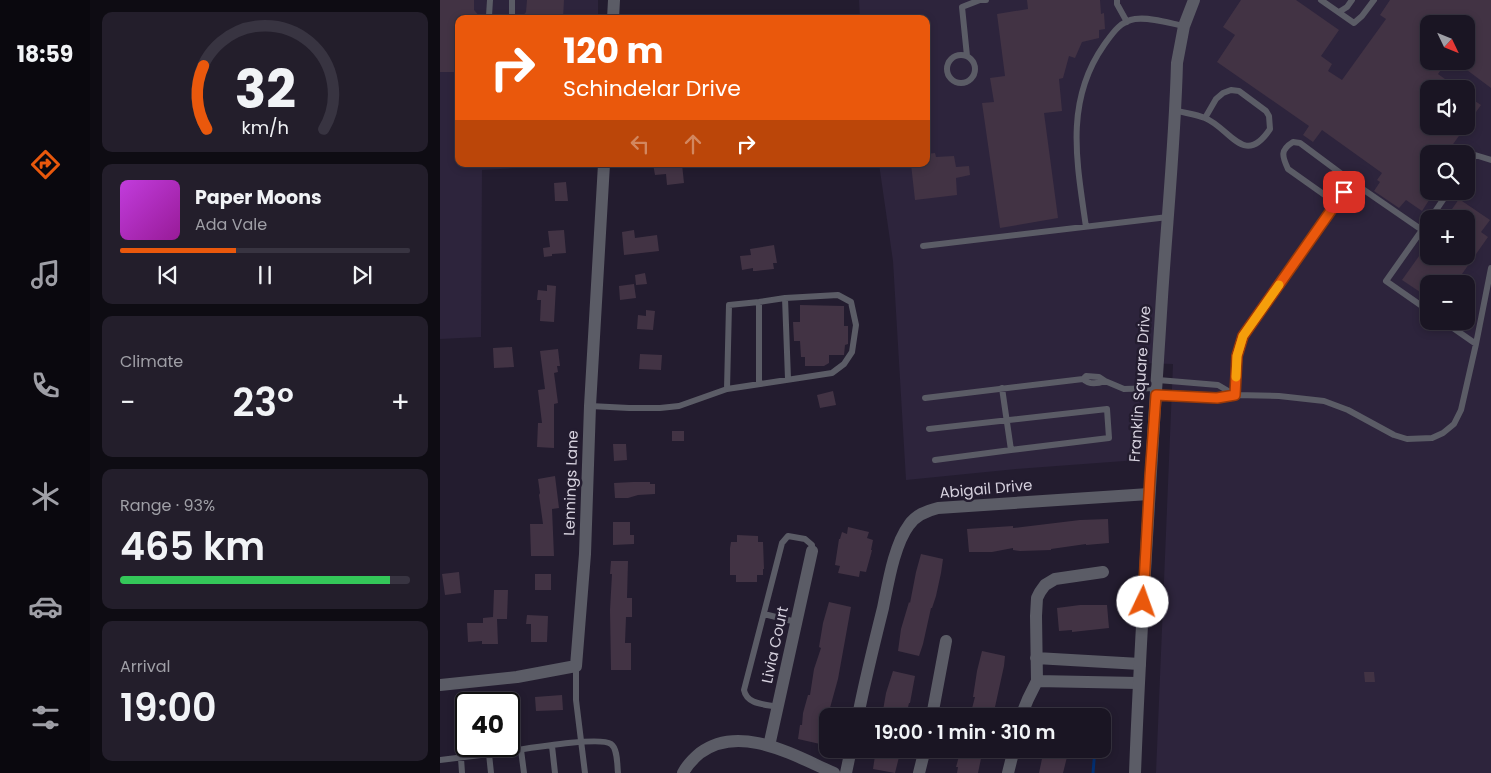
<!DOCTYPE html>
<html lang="en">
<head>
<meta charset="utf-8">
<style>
  body { margin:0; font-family:Poppins,sans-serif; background:#231e2b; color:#f1f3f6; height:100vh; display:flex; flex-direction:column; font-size:19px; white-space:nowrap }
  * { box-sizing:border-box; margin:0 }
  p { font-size:16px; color:#9f9fa6 }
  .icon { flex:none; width:28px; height:28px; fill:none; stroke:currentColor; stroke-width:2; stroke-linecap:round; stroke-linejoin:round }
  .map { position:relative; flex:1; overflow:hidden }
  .side { display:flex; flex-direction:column; gap:12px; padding:12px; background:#0e0c13; width:350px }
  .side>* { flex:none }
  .guide { position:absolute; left:15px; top:15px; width:475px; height:152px; border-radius:10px; box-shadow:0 2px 8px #0003,0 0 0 1px #383441; background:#ea580c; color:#fff; overflow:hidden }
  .needle { width:32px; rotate:133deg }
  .controls { position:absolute; left:980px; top:15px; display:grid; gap:10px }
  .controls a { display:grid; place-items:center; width:55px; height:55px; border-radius:10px; background:#1a1523; box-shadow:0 2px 8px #0003,0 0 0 1px #383441; font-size:25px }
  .speed { position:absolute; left:15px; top:692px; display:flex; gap:10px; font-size:25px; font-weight:700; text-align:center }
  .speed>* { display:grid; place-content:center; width:65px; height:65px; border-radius:50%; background:#1a1523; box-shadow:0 2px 8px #0003,0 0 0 1px #383441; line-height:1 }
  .speed .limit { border:2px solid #111; border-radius:8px; background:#fff; color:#111 }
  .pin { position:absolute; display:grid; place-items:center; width:42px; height:42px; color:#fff; margin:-21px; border-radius:10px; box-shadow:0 2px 8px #0006 }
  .me { position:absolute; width:55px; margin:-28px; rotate:3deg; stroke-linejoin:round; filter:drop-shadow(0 0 4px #0008) }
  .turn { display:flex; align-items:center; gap:18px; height:105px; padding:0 25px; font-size:22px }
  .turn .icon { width:65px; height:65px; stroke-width:2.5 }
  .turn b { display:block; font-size:35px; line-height:42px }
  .lanes { display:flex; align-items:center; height:48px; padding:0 25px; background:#0003; justify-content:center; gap:25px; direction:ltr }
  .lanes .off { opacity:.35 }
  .big { font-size:38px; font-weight:600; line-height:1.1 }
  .side .tile { flex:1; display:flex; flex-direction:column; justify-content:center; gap:8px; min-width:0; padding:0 18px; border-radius:10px; background:#231e2b }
  .side .dial { align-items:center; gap:0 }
  .dial svg { height:130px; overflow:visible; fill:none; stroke:#383441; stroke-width:7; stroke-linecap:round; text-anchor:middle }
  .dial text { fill:#f1f3f6; stroke:none }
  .song { display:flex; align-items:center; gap:15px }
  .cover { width:60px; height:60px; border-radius:8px; background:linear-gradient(135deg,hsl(290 70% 55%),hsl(300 70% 35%)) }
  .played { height:5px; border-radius:2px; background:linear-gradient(90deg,#ea580c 40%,#383441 40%) }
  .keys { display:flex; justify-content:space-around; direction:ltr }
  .heat { display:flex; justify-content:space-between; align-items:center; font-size:28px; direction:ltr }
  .charge { height:8px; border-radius:4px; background:linear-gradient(90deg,#34c759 93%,#383441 0) }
  .trip { position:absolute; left:379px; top:708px; width:292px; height:50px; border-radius:10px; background:#1a1523; box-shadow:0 2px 8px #0003,0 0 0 1px #383441; font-weight:600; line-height:50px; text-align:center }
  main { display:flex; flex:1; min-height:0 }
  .tab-bar { display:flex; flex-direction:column; width:90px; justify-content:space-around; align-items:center; background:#0a080e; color:#9f9fa6 }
  .tab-bar .icon { width:35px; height:35px }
  .tab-bar .on { color:#ea580c }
  .tab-bar b { font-size:22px; color:#f1f3f6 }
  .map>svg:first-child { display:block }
  .built { fill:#2d243c; fill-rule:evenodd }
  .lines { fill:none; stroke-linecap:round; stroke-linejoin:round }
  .stream { stroke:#032f71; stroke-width:3 }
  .building { fill:#423344 }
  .service { stroke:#5b5c66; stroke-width:6 }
  .minor { stroke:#5b5c66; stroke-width:12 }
  .tertiary { stroke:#5b5c66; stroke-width:12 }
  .route-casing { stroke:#983908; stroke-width:12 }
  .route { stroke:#ea580c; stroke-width:9 }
  .slow { stroke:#f59e0b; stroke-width:9 }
  .labels { text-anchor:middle; stroke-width:5; stroke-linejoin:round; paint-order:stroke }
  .street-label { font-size:15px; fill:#d6d1de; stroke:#231c2f }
</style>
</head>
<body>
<main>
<nav class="tab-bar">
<b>18:59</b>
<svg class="icon on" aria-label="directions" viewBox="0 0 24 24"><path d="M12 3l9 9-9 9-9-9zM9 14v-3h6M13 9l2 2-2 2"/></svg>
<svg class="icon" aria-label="music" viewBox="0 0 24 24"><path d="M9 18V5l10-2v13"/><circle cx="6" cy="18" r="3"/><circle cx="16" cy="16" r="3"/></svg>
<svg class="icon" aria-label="phone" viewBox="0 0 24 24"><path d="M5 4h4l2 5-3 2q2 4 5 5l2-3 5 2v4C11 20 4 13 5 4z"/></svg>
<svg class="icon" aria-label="climate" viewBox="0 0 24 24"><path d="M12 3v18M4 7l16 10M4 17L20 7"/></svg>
<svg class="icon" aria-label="car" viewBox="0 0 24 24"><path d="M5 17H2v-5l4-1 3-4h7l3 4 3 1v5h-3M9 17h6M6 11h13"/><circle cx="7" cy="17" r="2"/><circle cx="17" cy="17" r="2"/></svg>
<svg class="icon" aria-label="filters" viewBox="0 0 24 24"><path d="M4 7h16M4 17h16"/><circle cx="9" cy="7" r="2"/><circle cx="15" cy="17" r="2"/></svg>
</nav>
<section class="side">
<div class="tile dial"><svg viewBox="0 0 100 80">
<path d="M14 69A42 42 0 1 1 86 69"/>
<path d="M14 69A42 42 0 0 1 12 30" stroke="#ea580c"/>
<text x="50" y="56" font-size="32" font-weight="700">32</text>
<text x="50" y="72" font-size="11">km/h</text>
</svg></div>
<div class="tile">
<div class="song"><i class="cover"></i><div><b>Paper Moons</b><p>Ada Vale</p></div></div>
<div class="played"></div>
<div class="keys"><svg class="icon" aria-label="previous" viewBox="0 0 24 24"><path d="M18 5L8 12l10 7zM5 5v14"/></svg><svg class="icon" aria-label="pause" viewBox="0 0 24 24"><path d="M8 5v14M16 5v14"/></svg><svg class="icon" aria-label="next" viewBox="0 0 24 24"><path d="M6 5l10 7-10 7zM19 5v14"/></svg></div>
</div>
<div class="tile"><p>Climate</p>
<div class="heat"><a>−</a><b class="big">23°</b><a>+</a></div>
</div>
<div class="tile"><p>Range · 93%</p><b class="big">465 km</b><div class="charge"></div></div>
<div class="tile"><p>Arrival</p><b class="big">19:00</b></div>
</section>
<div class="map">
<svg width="1051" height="773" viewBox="0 0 1051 773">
  <rect width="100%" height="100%" fill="#231c2f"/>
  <!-- built -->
  <path class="built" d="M0,0h158v19h-139v145h136l-113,6 -1,167 -41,2z
    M419,0h632v773h-335l17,-409 -31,-1 -4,97 -122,9 -110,11 -13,-219 -14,-97h47v-145h-66zM989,24h37v37h-37zM989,89h37v37h-37zM989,154h37v37h-37zM989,219h37v37h-37zM989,284h37v37h-37z"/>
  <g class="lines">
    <!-- stream -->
    <path class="stream" d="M662,732l4,-4
      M653,773l2,-24"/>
  </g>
  <!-- building -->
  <path class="building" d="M0,0h34v10l8,9h-23v53h-19z
    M87,0h37l-1,19h-43l6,-7z
    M587,0h73l1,14 3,-1 1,16 -6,1v8l-17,4 -7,16 -6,-2 -6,22 -4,1 3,32 -18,2 14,105 -58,10 -18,-125 12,-1 -4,-24 15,-2 -8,-62 31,-5z
    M801,0h55l43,30 -18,26 11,8 -4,7 14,9 44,-61 -6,-4 10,-15h101v88l-24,-18 8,-11 -9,-6v-29h-37v37h18l-9,13 21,15h-30v37h37l-20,28h-17v37h6l-13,20 -16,-11 -7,8 -25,-17 6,-9 -3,-2 5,-7 -60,-43 -9,12 -10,-7 6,-9 -92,-64 18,-27 -12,-8z
    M1026,95l15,10 -15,21z
    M495,153l1,4 18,-1 2,11 13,-1 1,9 -14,3 1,17 -42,5 -4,-36h15v-10z
    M213,164h29l2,19 -17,2 -1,-11 -11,1z
    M126,182l2,19h-13l-1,-18z
    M1019,199l31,21 -9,12 7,5 -33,47h-26v14l-27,-18 27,-38v14h37v-37h-21z
    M124,230l2,23 -14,1v2l-8,1 -1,-9 7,-1 -2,-16z
    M194,230l1,8 22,-3 2,16 -35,4 -2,-23z
    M334,245l3,18h-4l1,6 -18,2h-3v-3l-11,2 -2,-14 11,-1 -1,-6z
    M205,273l2,11 -11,1 -1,-10z
    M194,284l2,14 -16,2 -1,-14z
    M107,285l9,1 -2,36 -14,-1 1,-21h-4l1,-10 9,1z
    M360,305l44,1v20h4v18l-3,1 -1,10h-15v8l-5,3h-19v-9h-4l-1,-16h-6l-1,-19h7z
    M206,310l9,1 -2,19 -16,-1 1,-14 8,1z
    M72,347l2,20 -20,1 -1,-20z
    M118,349l2,17h-3l1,6 -4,1 4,30 -4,1v44l-17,-1 1,-24h4l-4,-33 7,-1 -5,-38z
    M200,354l22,1 -1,15 -22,-1z
    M393,391l3,14 -16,3 -3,-13z
    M232,431h12v10h-12z
    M173,444h13l1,16 -13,1z
    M115,476l4,32 -7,1 2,47h-23l-1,-32h13l-4,-29 1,-2 -2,-14z
    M193,482h17v2h5v10l-17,1 -10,3h-13l-1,-15z
    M668,519l1,24 -23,2v-1l-35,5v1l-31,1 -7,-1v-2l-21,4h-23l-2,-23 46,-3v2l67,-8z
    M173,522h17v13h4v9l-21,1z
    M408,527l21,5 -2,6 6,2 -2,10h1l-1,4 -5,18 -6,-1 -1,6 -21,-4 2,-7 -5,-1 4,-26h1l2,-7 5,2z
    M297,535l21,1v6h5l1,27h-1v6h-6v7h-21v-7h-6v-27l1,-6h6z
    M481,554l22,5 -2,14 -5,23 -4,12h-1l-8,36 -4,12 -21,-5 3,-22 8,-27 1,1 6,-31z
    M171,561h17l-1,37h5v19h-6l-1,26h6v27h-20l-1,-60 2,-36h-2z
    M19,572l2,21 -16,2 -3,-21z
    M95,574h16v16h-16z
    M54,590h14l-1,29h-10l1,25h-16v-3l-14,1 -1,-19h16v-5l10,-1z
    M389,602l22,5 -13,72 -18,65 -22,-5 2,-14h2l1,-12 5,-18h2l4,-26 7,-21 -2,-1 4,-24z
    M640,605h27l2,23 -37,4v-2l-13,1 -2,-23z
    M87,615l21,1 -1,26h-16v-18h-5z
    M542,651l23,5 -1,10 -11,50h-23l5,-19h-2l4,-26z
    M453,671l22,5 -5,27h-1l-3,13h-24l4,-23z
    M924,672h10l1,10h-10z
    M122,695l1,15 -27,1 -1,-14z
    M436,749h25l-6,24 -22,-4z
    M521,749h22l-5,24h-21l1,-6h-2z
    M604,749h25l-6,24h-24z"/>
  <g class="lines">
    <!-- service -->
    <path class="service" d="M677,0v4l10,18
      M881,0l33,23 8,-7 12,-16
      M899,12l8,-5 5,-7
      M49,16l1,-16
      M72,17v-17
      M507 69a14 14 0 1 1 28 0a14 14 0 1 1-28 0Z
      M527,56l-5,-49 18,-7h6
      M734,110c10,3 21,4 31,8 25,10 39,50 65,11l-1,-13 -3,-5 -27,-20 -8,-1 -8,3 -7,6 -11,19
      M1026,167l9,-12 16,5
      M896,203l-48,-34c-6,-13 -8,-19 5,-27l7,1 51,38
      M990,219l19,-28
      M646,227c-9,-64 -22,-125 18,-182 8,-11 16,-24 31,-26 16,-2 34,4 49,7
      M982,230l7,-10
      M483,246l245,-29
      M345,298l3,81
      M1036,344l15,-76
      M718,380l60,5 17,10
      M665,381c-8,3 -16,4 -22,-2l3,-3 13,1 6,4 19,8 33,-1
      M319,384v-82
      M717,395l60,3 18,-3 44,1 45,5 24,9 46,25 13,4 25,-1 11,-5 11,-9 7,-14 15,-66 -33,-23
      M795,395l2,-39 6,-20 108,-155 71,49 -36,51 43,30
      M485,398l158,-19
      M150,406l39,2h31l19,-2 48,-17 105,-16 12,-9 8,-12 4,-27 -5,-23 -13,-7 -53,3 -26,4 -30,3 -2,84
      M489,429l178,-20 2,29 -98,12 -9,-62
      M495,460l76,-10
      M324,614l32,8
      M136,666v34l9,73
      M338,707c-13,-3 -31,-2 -34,-17l38,-147 6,-7 17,3 7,6v6
      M112,746l3,27
      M81,750l3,23
      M21,758l1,15
      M0,760l49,-6
      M51,773l-2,-19c20,-2 109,-19 122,-10 7,5 6,21 7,29"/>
    <!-- minor -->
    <path class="minor" d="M173,19l1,-19
      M596,658l104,6
      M597,681l101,2
      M0,685l77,-8 59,-11 9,-112 5,-148 14,-242
      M418,716c7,-36 16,-72 25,-108 5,-24 11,-63 26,-83 7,-10 17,-14 29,-17l211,-14
      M492,716l14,-75
      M581,716l7,-17 9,-18 -1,-65 1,-18 3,-6 5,-7 10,-6 48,-7
      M329,746l43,-195
      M243,773c4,-8 11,-15 17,-20 40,-30 95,3 134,20
      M406,773l5,-24
      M479,773l6,-24
      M568,773l6,-24"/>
    <!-- tertiary -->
    <path class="tertiary" d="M695,773c6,-159 17,-317 27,-476 5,-77 13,-156 15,-234l7,-37 10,-26"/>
  </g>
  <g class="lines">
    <defs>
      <path id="route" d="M703,602l7,-126 6,-81 61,3 18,-3 2,-39 6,-20 101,-144"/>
    </defs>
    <!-- route casing -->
    <use href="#route" class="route-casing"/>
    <!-- route -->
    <use href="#route" class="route"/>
    <!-- slow -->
    <path class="slow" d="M796,377l1,-21 6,-20 36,-51"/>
  </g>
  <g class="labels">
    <!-- street labels -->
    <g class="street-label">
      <text transform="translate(700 384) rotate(-86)" y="5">Franklin Square Drive</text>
      <text transform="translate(131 483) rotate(-88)" y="5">Lennings Lane</text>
      <text transform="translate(546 489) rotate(-5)" y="5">Abigail Drive</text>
      <text transform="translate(335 645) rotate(-78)" y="5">Livia Court</text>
    </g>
  </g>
</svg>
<div class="controls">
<a><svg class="needle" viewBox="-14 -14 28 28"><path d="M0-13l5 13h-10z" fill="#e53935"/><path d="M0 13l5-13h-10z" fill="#9f9fa6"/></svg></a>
<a><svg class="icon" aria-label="sound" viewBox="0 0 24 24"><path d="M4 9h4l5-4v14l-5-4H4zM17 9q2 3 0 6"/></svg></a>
<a><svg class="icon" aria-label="search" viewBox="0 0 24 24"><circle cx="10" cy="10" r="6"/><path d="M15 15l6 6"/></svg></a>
<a>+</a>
<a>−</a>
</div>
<div class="speed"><div class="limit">40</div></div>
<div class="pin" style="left:904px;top:192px;background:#d93025"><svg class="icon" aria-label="arrive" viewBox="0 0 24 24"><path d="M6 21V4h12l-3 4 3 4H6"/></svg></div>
<svg class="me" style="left:703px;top:602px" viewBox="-20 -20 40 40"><circle r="19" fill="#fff"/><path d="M0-13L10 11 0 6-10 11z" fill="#ea580c"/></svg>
<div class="trip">19:00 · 1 min · 310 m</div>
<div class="guide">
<div class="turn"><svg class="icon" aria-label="right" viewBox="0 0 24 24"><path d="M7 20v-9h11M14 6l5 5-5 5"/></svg><div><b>120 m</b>Schindelar Drive</div></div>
<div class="lanes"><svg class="icon off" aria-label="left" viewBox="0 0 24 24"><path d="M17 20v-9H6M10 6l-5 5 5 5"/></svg><svg class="icon off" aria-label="ahead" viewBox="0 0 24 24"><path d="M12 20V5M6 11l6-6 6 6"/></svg><svg class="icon" aria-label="right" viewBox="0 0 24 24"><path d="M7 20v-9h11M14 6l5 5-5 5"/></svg></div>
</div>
</div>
</main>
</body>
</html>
